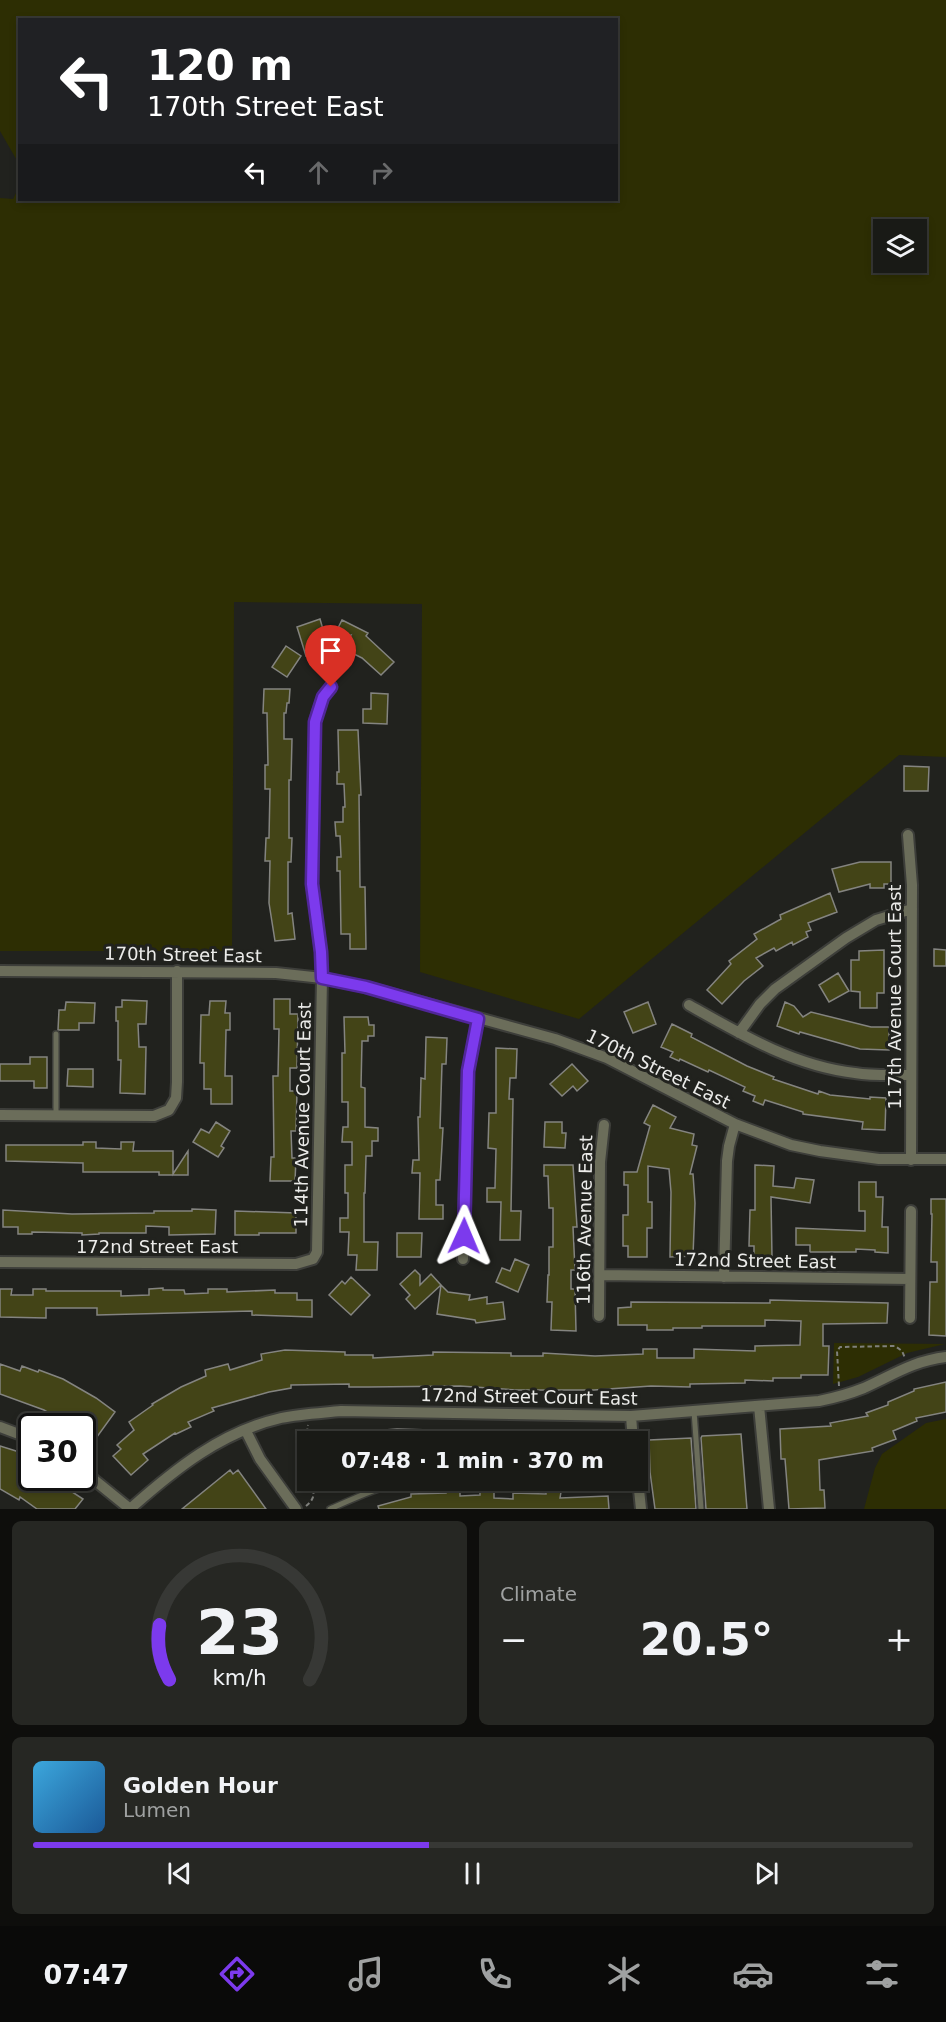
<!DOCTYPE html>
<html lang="en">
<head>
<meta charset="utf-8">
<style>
  body { margin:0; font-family:"DejaVu Sans",sans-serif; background:#262723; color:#f1f3f6; height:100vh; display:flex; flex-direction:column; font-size:22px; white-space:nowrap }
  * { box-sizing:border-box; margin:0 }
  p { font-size:20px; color:#9fa1a1 }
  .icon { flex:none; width:33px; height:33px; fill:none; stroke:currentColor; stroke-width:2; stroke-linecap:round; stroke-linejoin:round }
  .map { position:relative; height:1509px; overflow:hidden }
  .side { display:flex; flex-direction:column; gap:12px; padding:12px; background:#0e0e0c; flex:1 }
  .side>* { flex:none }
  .top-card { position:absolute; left:18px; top:18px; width:600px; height:183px; border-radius:0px; box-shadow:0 3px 9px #0003,0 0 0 2px #373835; background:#202124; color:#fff; overflow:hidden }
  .buttons { position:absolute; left:873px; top:219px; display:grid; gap:12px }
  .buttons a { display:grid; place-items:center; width:54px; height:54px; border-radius:0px; background:#191a16; box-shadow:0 3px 9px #0003,0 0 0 2px #373835; font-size:30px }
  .speed { position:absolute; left:18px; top:1413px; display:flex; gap:12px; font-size:30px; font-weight:700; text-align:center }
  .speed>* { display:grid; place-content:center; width:78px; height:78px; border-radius:50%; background:#191a16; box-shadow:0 3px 9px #0003,0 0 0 2px #373835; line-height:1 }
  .speed .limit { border:3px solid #111; border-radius:9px; background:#fff; color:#111 }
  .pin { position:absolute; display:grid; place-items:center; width:51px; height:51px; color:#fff; margin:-62px -26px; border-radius:50% 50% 50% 0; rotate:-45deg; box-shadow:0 0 6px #0007 }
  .pin .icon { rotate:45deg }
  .me { position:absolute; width:66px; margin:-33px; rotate:1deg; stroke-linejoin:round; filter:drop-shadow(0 0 4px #0008) }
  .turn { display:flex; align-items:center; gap:21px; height:126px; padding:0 30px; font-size:27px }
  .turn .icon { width:78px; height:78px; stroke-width:2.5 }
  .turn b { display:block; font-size:42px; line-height:51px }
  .lanes { display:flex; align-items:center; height:57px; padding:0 30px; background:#0003; justify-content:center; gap:30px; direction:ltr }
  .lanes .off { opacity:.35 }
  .big { font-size:45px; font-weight:700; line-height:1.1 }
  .side .tile { flex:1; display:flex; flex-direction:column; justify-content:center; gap:9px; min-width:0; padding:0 21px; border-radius:9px; background:#262723 }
  .side .dial { align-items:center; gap:0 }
  .dial svg { height:156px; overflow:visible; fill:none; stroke:#373835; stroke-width:7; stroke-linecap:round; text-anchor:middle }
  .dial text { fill:#f1f3f6; stroke:none }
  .song { display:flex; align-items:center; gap:18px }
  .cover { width:72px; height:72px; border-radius:9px; background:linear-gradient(135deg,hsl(200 70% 55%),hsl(210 70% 35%)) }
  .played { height:6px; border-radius:3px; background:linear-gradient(90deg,#7c3aed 45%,#373835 45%) }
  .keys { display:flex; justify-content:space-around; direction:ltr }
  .heat { display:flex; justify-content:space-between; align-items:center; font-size:33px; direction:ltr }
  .side .tiles { flex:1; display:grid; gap:12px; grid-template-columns:1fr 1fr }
  .tile:last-child { grid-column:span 2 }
  .trip { position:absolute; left:297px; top:1431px; width:351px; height:60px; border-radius:0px; background:#191a16; box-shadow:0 3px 9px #0003,0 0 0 2px #373835; font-weight:700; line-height:60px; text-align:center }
  .menu { display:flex; height:96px; justify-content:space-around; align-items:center; background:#0a0a09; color:#9fa1a1 }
  .menu .icon { width:42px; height:42px }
  .menu .active { color:#7c3aed }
  .menu b { font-size:27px; color:#f1f3f6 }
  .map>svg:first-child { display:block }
  .green { fill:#2d2e03; fill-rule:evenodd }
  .building { fill:#434417; stroke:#848480; stroke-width:1.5 }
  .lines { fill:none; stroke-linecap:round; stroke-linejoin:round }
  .lane-casing { stroke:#3d3e3a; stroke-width:8 }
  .street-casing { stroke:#3d3e3a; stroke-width:14 }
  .path { stroke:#7f807d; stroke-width:2; stroke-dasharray:4.5 3; stroke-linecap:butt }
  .lane { stroke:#6b6d5a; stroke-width:5 }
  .street { stroke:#6b6d5a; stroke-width:10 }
  .route-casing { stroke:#51269a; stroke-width:15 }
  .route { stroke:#7c3aed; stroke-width:10 }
  .labels { text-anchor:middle; stroke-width:6; stroke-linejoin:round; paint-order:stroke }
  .street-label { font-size:18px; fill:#ebebe9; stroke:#21221e }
</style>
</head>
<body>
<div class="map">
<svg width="946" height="1509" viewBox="0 0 946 1509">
  <rect width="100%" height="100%" fill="#21221e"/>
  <!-- green -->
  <path class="green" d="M0,0h946v757l-47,-2 -320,264 -159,-47 2,-368 -188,-2 -2,349h-232v-753l13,1 6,-12 1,13h596v-180h-596l-1,144 -19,-33zM884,230h32v32h-32z
    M834,1343l111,1 -38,9 -49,24 -25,7z
    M946,1419v90h-82l11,-41 7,-14 44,-31z"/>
  <!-- building -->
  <path class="building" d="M320,619l7,24 -8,3 1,5 -14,5 -9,-29z
    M342,620l26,13 -2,3 28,26 -13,13 -19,-17 -18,-9 7,-14 -20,7z
    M286,646l15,10 -14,21 -15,-10z
    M264,689h26l-1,14h-2l-1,10h-2v26h8l-1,41h-2v58h3l-1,24h-3v52l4,-1 3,26 -20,2 -6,-38 1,-42h-5l1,-23h3l1,-49h-5v-24h3l-1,-52h-4z
    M371,693l17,1 -1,30 -24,-1v-14h8z
    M338,730h20l3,65h-2l1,92h5l1,62h-16v-15h-9l-1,-63h-3v-14h4l-1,-21h-4l-1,-14h8v-15h2l-1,-23h-7v-12h2z
    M904,766l25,1 -1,24h-24z
    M860,862h31v22h-7v4h-14v-4l-31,8 -7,-23z
    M830,893l7,19 -29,11 3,7 -5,2 2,5 -15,8 -1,-3 -16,9 -2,-3 -18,10 7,8 -19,15 -22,23 -15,-14 24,-26 -2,-3 28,-22 -3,-5 27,-15 -1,-4z
    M934,949l12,1v16h-12z
    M884,950v43h-7v15h-17v-16l-9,-1v-31h8v-9z
    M838,973l11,18 -20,11 -10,-17z
    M274,999h16v15h8l-1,54h-7v23h7l-1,40h-5l1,27h4l-1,23h-25l1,-24h3l-1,-81h5l1,-47h-5z
    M122,1000l25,1 -1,23h-8l1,23h7l-1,47 -25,-1 1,-33h-3v-39h-2v-14h6z
    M210,1001h16l-1,12h5v17h-4l-1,46h7v28h-21v-15h-7v-26h-4l1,-48h8z
    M66,1002l29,1 -1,20h-15v7h-21l1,-20h6z
    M648,1002l8,22 -23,9 -9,-21z
    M785,1002l9,4 9,11 8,-5 60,15h18v23l-29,-1 -60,-17 -1,2 -22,-8z
    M344,1017h24l1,8h5v11h-6v5h-6l-1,46 4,1v39l13,1v13h-6v15h-6l-1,37h-1v49h14l-1,28h-21l1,-15h-9l1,-23h-9v-14h8v-25h-3v-28h7v-23h-10l1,-15h5v-25h-6v-49h3z
    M672,1024l20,10 -1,3 56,29 27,11 -1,2 45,15 1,-3 11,4 40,4v-2l16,1 -1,32 -23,-1 1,-7 -60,-8v-2l-38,-12 -2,5 -10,-4 2,-5 -12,-5 2,-4 -36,-17 -1,2 -28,-13 -1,2 -9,-4 3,-5 -12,-5z
    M426,1037l21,1 -1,26h-4l-2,64h3l-3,52h-4v25h7v14h-24l1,-46h-8l1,-13h6l-1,-43h2l1,-39 4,1z
    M496,1048l21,1 -1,29h-6l-1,21h4l-2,112h10l-1,29h-20l1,-38h-14v-14h8l1,-39 -8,-1 1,-35h7z
    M30,1057h17v31h-13v-7h-34v-17h30z
    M572,1064l16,17 -11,10 -4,-5 -11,10 -12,-12z
    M68,1069h25v18l-26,-1z
    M653,1105l23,12 -6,11 24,6 -2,11 5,1 -7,28h3l2,29 -2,53 -23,1 1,-65 -2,-23 -21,-3v36h4v26h-5v29h-19v-11h-5v-31h5v-30h-4v-13h13l13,-46 -6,-3z
    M216,1122l14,9 -9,15 3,2 -6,9 -25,-15 8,-13 8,4z
    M545,1122h17v11h4l-1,15 -21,-1z
    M83,1142h13v6l25,1v-7h13l-1,9h40v23l15,-23v24h-29v-3h-76v-9l-77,-2v-16h77z
    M544,1165h29l4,62h-4l2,43h-4v19h4l1,42 -25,-1 1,-28h-5l1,-27h1v-28h4v-39h-4l-1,-32h-4z
    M755,1165l19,1 -1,20 21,2 2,-10 18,2 -4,23 -39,-6 1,61h-18v-12h-5l1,-36h5z
    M859,1182h17v15h7l-1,30h6v26l-13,-1v-2l-19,-1v3h-46v-7h-14v-17l69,3v-20h-6z
    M931,1199h15v137l-17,-1 1,-53h7v-20h-6l1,-48h-1z
    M192,1209l24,1 -1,24 -46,1v-8l-23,-1v7h-47v1l-17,1v-2l-50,-1v2h-14v-7h-15v-17l69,4 82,-1v-2h38z
    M235,1211l61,2v20h-37v2h-24z
    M397,1233h25l-1,24h-24z
    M515,1259l14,6 -11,27 -22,-10 6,-14 8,3z
    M415,1270l5,5v10l11,-11 10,11 -26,24 -9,-10 4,-4 -10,-11z
    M351,1277l19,18 -19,20 -22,-20 13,-14 3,3z
    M441,1285l7,7 22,3 -1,5 18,-3v7l16,-2 2,17 -29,4 -1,-3 -38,-6z
    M163,1288v2h21l1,4 23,-1v-4h19v3l48,-2v3h22v7h15v17l-60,-2v-4l-155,4v-7h-51v10l-46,-1v-28h12l-1,6h22v-6h13v2h75v5l28,-1v-6z
    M770,1300l118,3 -1,20 -64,1v22h6l-1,29h-27v3h-28v3l-28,-1v3l-55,1v3l-39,-1 -57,4h-78l-56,-4 -92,1h-19v-3l-58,1v3l-22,4 -57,16 2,3 -26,11 3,5 -15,7 -1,-1 -32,21 5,6 -17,15 -18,-19 8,-7 -4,-4 17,-15 -5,-8 24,-17 -1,-1 29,-17 25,-11 -1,-6 23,-6 2,6 32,-10 -1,-6 24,-4 60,2v3h28v3l60,-3v-3l78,1v3h32v-3l52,3 48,-2v-5h14v9h37v-9l61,2v-5l45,-1 1,-24 -36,-1v6h-63v2h-29v2h-26v-5h-29v-17l13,-1v-5l139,1z
    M0,1364l20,7 2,-5 16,6 1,-2 24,9 33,19 19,14 -21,29 -12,-8v-7l-11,-1 -1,1 -26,-16 -44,-16z
    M946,1382v30l-30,6 1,3 -24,10 3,8 -24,9 1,3 -54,9 1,30h4l1,18 -36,1 -4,-50h-4l-1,-30 51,-3 -1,-3 38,-7 -2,-3 22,-8v-3l26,-11v-2z
    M397,1429l134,4v9h-185v-11h39v-1z
    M586,1431h13v11h-13z
    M741,1434l6,75h-41l-5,-71 1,-2z
    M691,1438l5,71h-41l-5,-37 -1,-32z
    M0,1446l16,5 16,9v18h19l32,21 -8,10h-38l-17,-12 -1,3 -19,-11z
    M230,1470l3,4 5,-4 28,39h-84z
    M446,1489h14v7l20,-1v-3h14v6l19,1v-6l33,1v-2h15l-1,6 48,-2 1,13h-230l-1,-3 33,-9v-3l35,-1z"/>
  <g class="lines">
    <defs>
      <path id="lane" d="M56,1115v-81
        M694,1411l7,98
        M330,1509c27,-12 55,-25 85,-29"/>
      <path id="street" d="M908,835l4,50 -1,275
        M0,971l276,2 46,5 44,9 189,52 52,19 128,66 56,21 29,6 59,8h67
        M689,1005c53,30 105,61 166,68 18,3 37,2 55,2
        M739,1033l21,-29 15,-15 71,-51 30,-18 36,-11
        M0,1115l154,1 15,-6 7,-12 1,-16v-111
        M463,1259l5,-188 10,-52
        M0,1262l296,2 17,-5 4,-7 5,-274 -1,-26 -9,-68 3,-163 8,-24 8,-10
        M600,1275l310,4
        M724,1277l3,-116 2,-15 6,-22
        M599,1316l1,-154 4,-37
        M910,1318l1,-107
        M759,1406l10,103
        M631,1416l2,26
        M0,1427l32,12
        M246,1431l14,28 36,50
        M82,1470l48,39
        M638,1480l3,29
        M130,1509c45,-40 91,-77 151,-91 19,-4 40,-5 60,-7l290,5 188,-15c15,-3 30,-7 45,-13 29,-13 49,-27 82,-31"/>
    </defs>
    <!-- lane casing -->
    <use href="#lane" class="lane-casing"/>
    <!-- street casing -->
    <use href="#street" class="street-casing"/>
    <!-- path -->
    <path class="path" d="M839,1386l-2,-35 3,-4 55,-1 7,5 3,7
      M308,1477l-5,-15 5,-37
      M306,1506c10,-8 9,-14 3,-26"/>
    <!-- lane -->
    <use href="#lane" class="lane"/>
    <!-- street -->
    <use href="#street" class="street"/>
  </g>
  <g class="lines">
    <defs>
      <path id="route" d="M331,687l-8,10 -8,25 -3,162 9,68 1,26 44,9 112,32 -10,52 -4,165"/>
    </defs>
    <!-- route casing -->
    <use href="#route" class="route-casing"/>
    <!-- route -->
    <use href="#route" class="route"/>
  </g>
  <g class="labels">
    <!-- street labels -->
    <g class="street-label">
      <text transform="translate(183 955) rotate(1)" y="6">170th Street East</text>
      <text transform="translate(895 997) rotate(-90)" y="6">117th Avenue Court East</text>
      <text transform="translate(658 1069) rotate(26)" y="6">170th Street East</text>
      <text transform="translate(303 1115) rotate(-89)" y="6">114th Avenue Court East</text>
      <text transform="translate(585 1220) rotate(-89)" y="6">116th Avenue East</text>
      <text x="157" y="1253">172nd Street East</text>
      <text transform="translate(755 1261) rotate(1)" y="6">172nd Street East</text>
      <text transform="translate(529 1397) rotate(1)" y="6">172nd Street Court East</text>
    </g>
  </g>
</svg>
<div class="buttons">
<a><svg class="icon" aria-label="layers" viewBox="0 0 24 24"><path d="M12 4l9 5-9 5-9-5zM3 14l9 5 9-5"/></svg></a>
</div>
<div class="speed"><div class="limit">30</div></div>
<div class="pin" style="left:331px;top:687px;background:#d93025"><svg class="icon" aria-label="arrive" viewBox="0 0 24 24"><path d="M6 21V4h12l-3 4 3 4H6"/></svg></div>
<svg class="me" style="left:464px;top:1236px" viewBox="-20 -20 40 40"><path d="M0-17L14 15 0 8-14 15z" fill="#7c3aed" stroke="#fff" stroke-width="4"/></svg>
<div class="trip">07:48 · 1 min · 370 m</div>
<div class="top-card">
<div class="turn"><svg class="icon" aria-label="left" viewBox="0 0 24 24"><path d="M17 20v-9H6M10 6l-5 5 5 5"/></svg><div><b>120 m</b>170th Street East</div></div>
<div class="lanes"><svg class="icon" aria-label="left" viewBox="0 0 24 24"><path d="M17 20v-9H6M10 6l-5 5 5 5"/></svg><svg class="icon off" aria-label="ahead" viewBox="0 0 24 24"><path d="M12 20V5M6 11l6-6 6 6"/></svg><svg class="icon off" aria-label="right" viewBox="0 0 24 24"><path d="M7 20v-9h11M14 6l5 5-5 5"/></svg></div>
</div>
</div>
<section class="side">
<div class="tiles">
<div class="tile dial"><svg viewBox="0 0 100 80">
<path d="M14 69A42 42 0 1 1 86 69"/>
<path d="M14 69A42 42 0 0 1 9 41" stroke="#7c3aed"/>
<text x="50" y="56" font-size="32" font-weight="700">23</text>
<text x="50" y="72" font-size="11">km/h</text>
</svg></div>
<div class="tile"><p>Climate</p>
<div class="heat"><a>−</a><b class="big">20.5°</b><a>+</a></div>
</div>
<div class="tile">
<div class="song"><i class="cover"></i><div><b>Golden Hour</b><p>Lumen</p></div></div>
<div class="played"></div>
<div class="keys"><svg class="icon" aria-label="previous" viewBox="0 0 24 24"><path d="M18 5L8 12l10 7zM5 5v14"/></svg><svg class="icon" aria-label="pause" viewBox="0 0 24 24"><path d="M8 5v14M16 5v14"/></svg><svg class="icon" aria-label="next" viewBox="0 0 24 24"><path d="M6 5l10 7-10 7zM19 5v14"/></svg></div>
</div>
</div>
</section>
<nav class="menu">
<b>07:47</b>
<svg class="icon active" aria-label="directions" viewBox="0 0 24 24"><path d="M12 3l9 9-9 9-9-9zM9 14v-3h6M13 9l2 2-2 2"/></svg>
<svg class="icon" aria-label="music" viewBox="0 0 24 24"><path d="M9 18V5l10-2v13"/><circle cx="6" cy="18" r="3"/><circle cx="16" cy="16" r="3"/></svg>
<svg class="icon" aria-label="phone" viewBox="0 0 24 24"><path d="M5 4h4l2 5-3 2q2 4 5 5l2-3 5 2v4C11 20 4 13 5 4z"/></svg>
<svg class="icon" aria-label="climate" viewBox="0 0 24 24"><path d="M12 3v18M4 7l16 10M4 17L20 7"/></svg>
<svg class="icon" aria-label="car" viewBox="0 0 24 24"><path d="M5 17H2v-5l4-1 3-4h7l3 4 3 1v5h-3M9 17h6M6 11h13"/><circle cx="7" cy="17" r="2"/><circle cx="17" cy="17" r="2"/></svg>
<svg class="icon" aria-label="filters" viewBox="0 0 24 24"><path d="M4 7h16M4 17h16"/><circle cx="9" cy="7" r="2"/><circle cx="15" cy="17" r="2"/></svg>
</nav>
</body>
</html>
